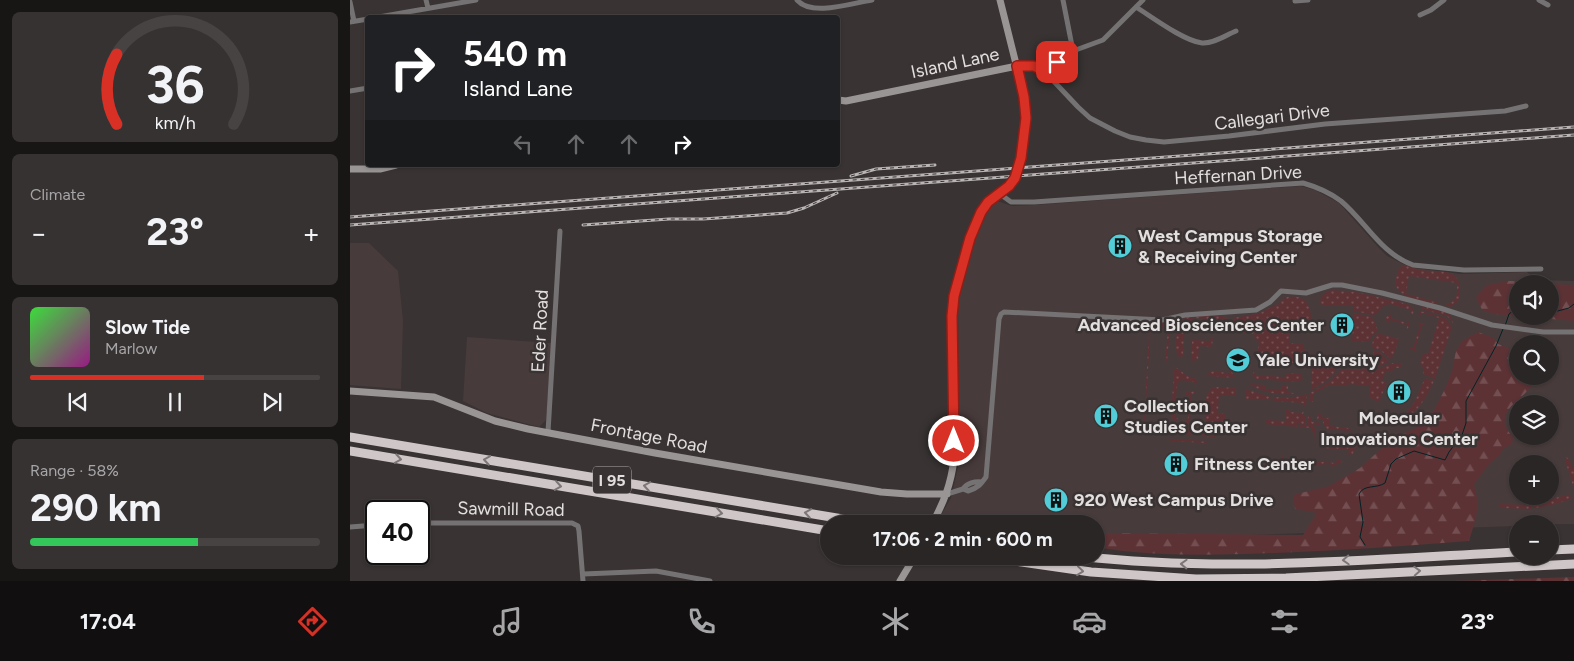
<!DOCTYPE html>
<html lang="en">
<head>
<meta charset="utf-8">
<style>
  body { margin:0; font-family:Figtree,sans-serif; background:#373232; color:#f1f3f6; height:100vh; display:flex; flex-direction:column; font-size:19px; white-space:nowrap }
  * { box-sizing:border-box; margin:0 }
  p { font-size:16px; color:#a6a5a7 }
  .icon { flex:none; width:28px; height:28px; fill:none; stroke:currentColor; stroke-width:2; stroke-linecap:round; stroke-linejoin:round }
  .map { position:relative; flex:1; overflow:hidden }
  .side { display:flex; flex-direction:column; gap:12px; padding:12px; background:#181515; width:350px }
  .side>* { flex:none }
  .hud { position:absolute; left:15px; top:15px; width:475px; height:152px; border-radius:5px; box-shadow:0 1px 4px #0004,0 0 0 1px #474343; background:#202124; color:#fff; overflow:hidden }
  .fabs { position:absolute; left:1159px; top:275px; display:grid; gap:10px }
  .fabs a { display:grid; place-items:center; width:50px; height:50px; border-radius:50%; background:#2b2626; box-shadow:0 1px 4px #0004,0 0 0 1px #474343; font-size:25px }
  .speed { position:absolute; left:15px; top:500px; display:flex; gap:10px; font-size:25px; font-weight:700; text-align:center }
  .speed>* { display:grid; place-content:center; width:65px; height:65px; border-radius:50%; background:#2b2626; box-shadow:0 1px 4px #0004,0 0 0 1px #474343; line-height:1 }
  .speed .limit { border:2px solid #111; border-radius:8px; background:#fff; color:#111 }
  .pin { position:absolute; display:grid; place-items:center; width:42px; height:42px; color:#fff; margin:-21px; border-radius:10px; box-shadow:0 2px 8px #0006 }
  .me { position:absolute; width:55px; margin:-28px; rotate:0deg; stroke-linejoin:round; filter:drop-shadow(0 0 4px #0008) }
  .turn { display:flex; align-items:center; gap:18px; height:105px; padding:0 15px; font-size:22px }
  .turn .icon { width:65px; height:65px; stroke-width:2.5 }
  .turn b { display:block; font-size:35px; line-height:42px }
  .lanes { display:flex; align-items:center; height:48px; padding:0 15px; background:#0003; justify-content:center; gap:25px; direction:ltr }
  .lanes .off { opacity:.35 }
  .big { font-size:38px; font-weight:700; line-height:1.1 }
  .side .widget { flex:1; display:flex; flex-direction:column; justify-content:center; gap:8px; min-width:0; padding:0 18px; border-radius:8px; background:#373232 }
  .side .dial { align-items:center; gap:0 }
  .dial svg { height:130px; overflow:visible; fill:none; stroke:#474343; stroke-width:7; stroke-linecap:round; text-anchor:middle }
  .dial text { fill:#f1f3f6; stroke:none }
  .song { display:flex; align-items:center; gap:15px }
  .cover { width:60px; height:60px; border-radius:8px; background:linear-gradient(135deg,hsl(120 70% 55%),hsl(310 70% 35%)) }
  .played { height:5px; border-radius:2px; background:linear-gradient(90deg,#d93025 60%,#474343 60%) }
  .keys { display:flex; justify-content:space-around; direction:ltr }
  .heat { display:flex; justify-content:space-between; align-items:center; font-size:28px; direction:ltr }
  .charge { height:8px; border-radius:4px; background:linear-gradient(90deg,#34c759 58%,#474343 0) }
  .trip { position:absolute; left:470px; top:515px; width:285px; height:50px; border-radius:25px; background:#2b2626; box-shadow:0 1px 4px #0004,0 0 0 1px #474343; font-weight:700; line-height:50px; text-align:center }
  .menu { display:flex; height:80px; justify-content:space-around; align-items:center; background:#110f0f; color:#a6a5a7 }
  .menu .icon { width:35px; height:35px }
  .menu .active { color:#d93025 }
  .menu b { font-size:22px; color:#f1f3f6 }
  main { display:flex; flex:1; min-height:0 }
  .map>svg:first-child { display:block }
  .built { fill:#483b3b; fill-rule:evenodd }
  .grass { fill:url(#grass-dots) }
  .forest { fill:url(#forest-firs) }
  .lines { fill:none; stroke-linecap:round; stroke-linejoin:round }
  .stream { stroke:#022225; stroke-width:1 }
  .street { stroke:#757273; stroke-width:5 }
  .secondary { stroke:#9a9595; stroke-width:7 }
  .highway { stroke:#cfc7c7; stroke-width:9 }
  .rail-casing { stroke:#bab5b5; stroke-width:3 }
  .rail { stroke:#393333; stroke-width:1; stroke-dasharray:4; stroke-linecap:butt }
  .oneway { stroke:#7c7676 }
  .route-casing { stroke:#8d1f18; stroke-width:12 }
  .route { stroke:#d93025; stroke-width:9 }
  .labels { text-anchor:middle; stroke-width:5; stroke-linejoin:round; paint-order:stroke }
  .shield { fill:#393333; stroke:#b0abab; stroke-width:1 }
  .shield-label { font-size:16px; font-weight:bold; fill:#e3dfdf }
  .street-label { font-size:18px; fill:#e3dfdf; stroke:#393333 }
  .poi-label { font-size:18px; font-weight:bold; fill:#e3dfdf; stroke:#393333; text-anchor:start }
</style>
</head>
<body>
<main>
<section class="side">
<div class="widget dial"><svg viewBox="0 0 100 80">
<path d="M14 69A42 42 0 1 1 86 69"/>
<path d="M14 69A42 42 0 0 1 14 26" stroke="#d93025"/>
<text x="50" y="56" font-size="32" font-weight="700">36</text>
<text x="50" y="72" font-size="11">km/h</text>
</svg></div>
<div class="widget"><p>Climate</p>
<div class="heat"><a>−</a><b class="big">23°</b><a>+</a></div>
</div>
<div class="widget">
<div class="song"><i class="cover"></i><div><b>Slow Tide</b><p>Marlow</p></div></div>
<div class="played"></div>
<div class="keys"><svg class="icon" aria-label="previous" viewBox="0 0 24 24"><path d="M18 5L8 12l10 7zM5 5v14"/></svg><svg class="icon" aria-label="pause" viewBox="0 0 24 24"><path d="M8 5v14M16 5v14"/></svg><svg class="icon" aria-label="next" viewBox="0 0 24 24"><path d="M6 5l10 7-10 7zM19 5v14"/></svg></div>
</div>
<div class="widget"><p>Range · 58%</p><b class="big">290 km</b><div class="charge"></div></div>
</section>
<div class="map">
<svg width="1224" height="581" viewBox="0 0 1224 581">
  <defs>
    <pattern id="grass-dots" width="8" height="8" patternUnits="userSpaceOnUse" patternTransform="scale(1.25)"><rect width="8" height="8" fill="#5c3235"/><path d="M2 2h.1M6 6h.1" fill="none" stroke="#734f52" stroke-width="1.8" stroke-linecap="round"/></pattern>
    <pattern id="forest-firs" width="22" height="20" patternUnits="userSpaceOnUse" patternTransform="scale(1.25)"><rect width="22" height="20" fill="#5c3235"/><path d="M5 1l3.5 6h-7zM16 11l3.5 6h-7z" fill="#734f52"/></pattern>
  </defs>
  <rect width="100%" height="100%" fill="#393333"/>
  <!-- built -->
  <path class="built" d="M951,186l14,4 24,13 40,45 8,8 16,8 12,4 46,6 66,-2 7,6 9,2 31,1v243h-56l-1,2 -386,13 -35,-4v-11h-96l-60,-7 11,-19 8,-35 -1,-171 20,-66 13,-22 6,-3 15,5 22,-1zM1168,284h32v32h-32zM1168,344h32v32h-32zM1168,404h32v32h-32zM1168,464h32v32h-32z
    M0,243h19l29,28 5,50 -2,68 -51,-4z
    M117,337l85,6 -6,77 -7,7 -52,-14 -24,-12z"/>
  <!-- grass -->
  <path class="grass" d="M1053,265c6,1 12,4 19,5 17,3 39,-4 38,22 0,8 -2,11 -10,15l-5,-2c13,-4 12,-9 12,-22l-48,-7 -3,18 32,8v2c-15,-3 -51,-7 -41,-29 1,-4 2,-7 6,-10z
    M981,290l25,2 52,12 6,6 -1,4h-3l1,-4 -21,-6 -7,2 -6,8 -4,1 -19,-4v-6h-33c-3,-8 3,-13 10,-15z
    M937,297c24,-4 25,15 24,32l-21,-1 -1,15 14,1v5l3,1 -1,10 22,1v3l-6,-1v2l-64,-5 2,-19 -4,-1 -1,-6 -31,-3 1,-14 3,1 -2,5 3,1 6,-6 26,-5 15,-8 5,-1 1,-4z
    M1073,306c11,3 29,3 30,17l-6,-7 -26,-7v-1z
    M1071,311l25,7 6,9 -17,52 -12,-5 1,-5 -4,-6 3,-9h5l11,-36 -17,-5 -2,4 -2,-1z
    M1004,313l19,4 5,14 -7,6 -1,5 -18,-1z
    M1040,314l1,1v3l16,5 3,-3 -2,9 -1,-1v-3l-17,-5 -2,4 -3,-6z
    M873,315l-1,16 -4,-1v-10l-24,-2v4l-9,-1 -2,35 -3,2c-5,-5 -4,-12 -4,-18 1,-5 0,-12 2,-16 5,-11 34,-9 45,-9z
    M800,317l1,5 -7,113h-1z
    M1067,322l9,3 -4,1 -7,23 3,3 -9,-3 1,-1h3l7,-23 -3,-2z
    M809,324h5l6,5 -3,32h-2l3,-31 -8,-4z
    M1028,333l21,6 -4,13 -4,7 -11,-9 -8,-2 1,-9z
    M861,337h2l-1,10 -13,-1 -1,14 -7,1 1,-21 18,1z
    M1023,350l7,2 9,9c-13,11 -29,7 -45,5l1,-4 24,2 1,-5 4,-5z
    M1042,363h10v5h-7l-4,4 -5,-1 -4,10 5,2 -8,19 -9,-4v-12l-21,-2 -1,2h-20l-15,8v8l-3,-1v-8l19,-11 13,-13 35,1z
    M962,366l23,2 1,3 -11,11 -14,8z
    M827,368l9,7 10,4 1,4 -2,2 -1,-3 -13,-2 -4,4 -2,34h3l-2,3 -3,-1 -2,-4 3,-46z
    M880,370l6,8 -28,-2 1,-5 20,2z
    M904,371l1,4 30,2 1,-4 15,1 2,5 -5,3 -42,-3 -4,-3z
    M1075,378l9,3c-7,16 -17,33 -33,40l14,-20z
    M899,384l16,1v4l16,1v-4h7v6l10,2c-18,1 -34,0 -49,-10z
    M864,387l22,1 -1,8h-16l-1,17 7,1v9l-20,-1c0,-11 -2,-30 9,-35z
    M896,389l25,8 -1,3 -25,-1z
    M839,391l7,1v2h-4l-2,27 4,1v2l-11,-1 1,-2 4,-1 1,-24h-4l1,-4z
    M957,394l-1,12 -3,1v-4l-30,-2v-4l18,1z
    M935,410h4l1,2 12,1 2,-2 -1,5h3v9l-9,-1v3l-32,-3v-4l20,1z
    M968,413l3,1 2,4h6v8l19,2 4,3 -25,-2 -4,-5v-4h-6z
    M958,416l4,1v5l9,1 -2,3 -4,-2 -2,2 3,3 -1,12 -1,-10h-2l-1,-3 -12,-1v-1h8z
    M825,428l16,1 2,4 -3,2 -15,-1 -3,-3z
    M851,430l14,1 2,4 -2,2 -14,-1 -2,-3z
    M823,439l33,2 1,2 -38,-2z
    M1001,443l7,1 -6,11 -4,-1 1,-4 -27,-2 1,-2 26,2z
    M933,455l1,4 52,4 1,-4h4l1,3 -10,5 -2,-3 -13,1 -32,-3 -1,4 -3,-2 1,-8z
    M1216,457l3,2 5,11v19l-9,-29z
    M1220,494l1,5 -18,6 -19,3 -1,-4z
    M1150,504l31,1 1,4 -32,-1z"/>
  <!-- forest -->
  <path class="forest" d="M1158,281h25l16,3h-31v32h32v-32l24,1v36l-81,-7 -11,-4 -6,-13 11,-12z
    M1128,332l16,6 4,6 11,4c-2,28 2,25 25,35 -11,18 -45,29 -21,54l-1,7 -9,5 -4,7 -9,7 -16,21 4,18 -2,16 -7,23c-75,6 -150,11 -225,13 -50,1 -99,2 -148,-7v-14h4l203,2 14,-22 -22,-4 -2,-14 36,-9 31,-18 33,-30 21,-9 10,-7 10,-12 10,-19 8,-20 4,-20 6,-10z
    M1224,577v4h-119z"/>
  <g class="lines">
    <!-- stream -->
    <path class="stream" d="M1200,313l19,-5 5,-4
      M1155,326l4,-12 9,-7
      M1015,545l-5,-8 3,-15 -4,-28c5,-10 17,-5 26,-11l6,-19 5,-5 18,-8 31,9 4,-8 13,-17 4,-12v-22l30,-55 7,-17"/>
    <!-- street -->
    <path class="street" d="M76,0l2,8
      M447,0c15,17 55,3 75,0
      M713,0l10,51
      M1189,0l9,5
      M945,1l13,-1
      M0,2l4,19
      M786,7c16,10 48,34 66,36 11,1 24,-8 34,-12
      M1070,15l11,-5 13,-10
      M23,18l103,-18
      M0,22l18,-3
      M667,66h17l11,6 28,-21 30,-11 40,-40
      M695,72l33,35 12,11 25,13 15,6 16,3 18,2 65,-6 96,-12 180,-13 21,-5
      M0,91l18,-3
      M650,194l11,8h23l269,-19c14,4 26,9 38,18 25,21 39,52 72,64l51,5 77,-1
      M198,432l12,-201
      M613,489c4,-6 12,-8 19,-7
      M597,494l16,-5 5,2c10,-3 13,-7 18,-14l13,-158 2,-5 3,-2 158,8 23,-5 71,-5 14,-8 11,-11 25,2 26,-8h10l40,8 58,15 52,17 51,7h31
      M69,523h153l6,3 1,5 4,50
      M0,527l26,-2
      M233,574l73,-3 54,10"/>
    <!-- secondary -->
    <path class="secondary" d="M488,100l8,1 171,-35
      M0,169h30l16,-4
      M0,391l84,6 61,24 33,8 127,24 226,39 26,2h40
      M582,524c12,-22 19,-40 22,-65l-2,-143 4,-31 14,-47 11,-26 8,-10 20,-16 6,-8 6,-20 5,-31 -1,-19 -5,-28 -20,-80
      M550,581l15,-25"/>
    <!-- highway -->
    <path class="highway" d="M0,437l523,87
      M0,451l479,80
      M1200,550l24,-1
      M630,556l111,16 105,7 90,-1 288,-14
      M729,556c146,17 293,3 439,-4"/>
    <defs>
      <path id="rail" d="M501,176l25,-7 59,-4
        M0,217l1224,-90
        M0,225l1224,-90
        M233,225l86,-6h34l84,-6 17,-5 33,-15"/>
    </defs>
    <!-- rail casing -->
    <use href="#rail" class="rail-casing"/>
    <!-- rail -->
    <use href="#rail" class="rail"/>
  </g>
  <!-- one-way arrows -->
  <defs><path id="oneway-chevron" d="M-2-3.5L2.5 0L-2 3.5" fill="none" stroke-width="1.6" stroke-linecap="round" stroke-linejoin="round" transform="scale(1.25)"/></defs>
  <g class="oneway">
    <use href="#oneway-chevron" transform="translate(48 459) rotate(9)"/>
    <use href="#oneway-chevron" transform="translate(137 460) rotate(-171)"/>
    <use href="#oneway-chevron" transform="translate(208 486) rotate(9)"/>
    <use href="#oneway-chevron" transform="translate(297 486) rotate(-171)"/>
    <use href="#oneway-chevron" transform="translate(369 513) rotate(9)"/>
    <use href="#oneway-chevron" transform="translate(458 513) rotate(-171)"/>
    <use href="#oneway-chevron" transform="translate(996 560) rotate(177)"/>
    <use href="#oneway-chevron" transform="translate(834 564) rotate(-178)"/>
    <use href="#oneway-chevron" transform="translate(730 571) rotate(6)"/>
    <use href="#oneway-chevron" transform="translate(1067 571) rotate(-3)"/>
  </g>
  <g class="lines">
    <defs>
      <path id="route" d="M604,441l-2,-125 2,-20 16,-58 11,-26 7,-10 21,-16 6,-8 6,-20 5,-40 -2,-21 -7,-31h17l11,6 12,-10"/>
    </defs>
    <!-- route casing -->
    <use href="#route" class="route-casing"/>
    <!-- route -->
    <use href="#route" class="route"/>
  </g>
  <!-- icons -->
  <defs>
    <symbol id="building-disc" viewBox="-11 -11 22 22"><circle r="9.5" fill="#52ccd6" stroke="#393333"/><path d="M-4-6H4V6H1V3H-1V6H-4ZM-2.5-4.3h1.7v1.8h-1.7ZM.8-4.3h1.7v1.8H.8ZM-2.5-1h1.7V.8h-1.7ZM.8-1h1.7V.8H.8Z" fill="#111"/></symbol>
    <symbol id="university-disc" viewBox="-11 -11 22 22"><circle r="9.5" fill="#52ccd6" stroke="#393333"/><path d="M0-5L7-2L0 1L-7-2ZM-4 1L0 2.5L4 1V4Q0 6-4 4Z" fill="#111"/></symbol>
  </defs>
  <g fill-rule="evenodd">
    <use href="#building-disc" x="756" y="232" width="28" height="28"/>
    <use href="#building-disc" x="978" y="311" width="28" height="28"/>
    <use href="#university-disc" x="874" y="346" width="28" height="28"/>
    <use href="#building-disc" x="1035" y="378" width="28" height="28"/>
    <use href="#building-disc" x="742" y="402" width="28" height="28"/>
    <use href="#building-disc" x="812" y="450" width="28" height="28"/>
    <use href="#building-disc" x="692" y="486" width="28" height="28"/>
  </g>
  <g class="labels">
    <!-- shield labels -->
    <rect class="shield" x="243" y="466.5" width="38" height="27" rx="4"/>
    <g class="shield-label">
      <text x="262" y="486">I 95</text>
    </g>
    <!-- street labels -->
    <g class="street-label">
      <text transform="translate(605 63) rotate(-12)" y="6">Island Lane</text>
      <text transform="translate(922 117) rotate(-7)" y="6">Callegari Drive</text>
      <text transform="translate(888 175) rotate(-3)" y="6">Heffernan Drive</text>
      <text transform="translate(190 331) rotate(-87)" y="6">Eder Road</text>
      <text transform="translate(299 436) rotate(11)" y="6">Frontage Road</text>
      <text transform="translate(161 509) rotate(1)" y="6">Sawmill Road</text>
    </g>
    <!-- poi labels -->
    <g class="poi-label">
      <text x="788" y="242">West Campus Storage<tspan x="788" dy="21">&amp; Receiving Center</tspan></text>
      <text x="974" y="331" text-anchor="end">Advanced Biosciences Center</text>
      <text x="906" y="366">Yale University</text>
      <text x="774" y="412">Collection<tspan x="774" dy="21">Studies Center</tspan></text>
      <text x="1049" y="424" text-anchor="middle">Molecular<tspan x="1049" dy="21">Innovations Center</tspan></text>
      <text x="844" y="470">Fitness Center</text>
      <text x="724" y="506">920 West Campus Drive</text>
    </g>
  </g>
</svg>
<div class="fabs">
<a><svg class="icon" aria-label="sound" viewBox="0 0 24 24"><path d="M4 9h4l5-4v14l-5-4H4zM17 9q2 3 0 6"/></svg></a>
<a><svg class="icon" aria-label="search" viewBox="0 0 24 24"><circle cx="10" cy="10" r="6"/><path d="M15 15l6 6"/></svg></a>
<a><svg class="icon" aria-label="layers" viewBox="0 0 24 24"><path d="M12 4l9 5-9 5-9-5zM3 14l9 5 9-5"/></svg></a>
<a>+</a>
<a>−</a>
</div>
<div class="speed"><div class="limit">40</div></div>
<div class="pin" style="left:707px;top:62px;background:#d93025"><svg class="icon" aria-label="arrive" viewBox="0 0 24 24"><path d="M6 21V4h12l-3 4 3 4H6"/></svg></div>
<svg class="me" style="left:604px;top:441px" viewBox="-20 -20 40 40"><circle r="17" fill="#d93025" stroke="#fff" stroke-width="3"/><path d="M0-11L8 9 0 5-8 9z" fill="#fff"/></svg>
<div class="trip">17:06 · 2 min · 600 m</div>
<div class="hud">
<div class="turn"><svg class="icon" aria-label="right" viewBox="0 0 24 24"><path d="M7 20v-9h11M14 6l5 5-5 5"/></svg><div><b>540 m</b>Island Lane</div></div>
<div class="lanes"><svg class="icon off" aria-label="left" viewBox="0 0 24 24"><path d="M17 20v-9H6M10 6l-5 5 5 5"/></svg><svg class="icon off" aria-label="ahead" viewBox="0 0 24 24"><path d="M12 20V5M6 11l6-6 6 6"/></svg><svg class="icon off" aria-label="ahead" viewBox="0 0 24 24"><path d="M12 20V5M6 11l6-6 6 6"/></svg><svg class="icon" aria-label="right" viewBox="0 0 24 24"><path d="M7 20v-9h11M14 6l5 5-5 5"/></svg></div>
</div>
</div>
</main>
<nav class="menu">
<b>17:04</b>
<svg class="icon active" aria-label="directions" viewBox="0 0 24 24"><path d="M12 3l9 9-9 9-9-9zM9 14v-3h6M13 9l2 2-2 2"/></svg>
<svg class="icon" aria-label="music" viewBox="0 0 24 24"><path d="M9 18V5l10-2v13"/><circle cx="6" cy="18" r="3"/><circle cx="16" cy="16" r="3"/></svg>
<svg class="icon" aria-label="phone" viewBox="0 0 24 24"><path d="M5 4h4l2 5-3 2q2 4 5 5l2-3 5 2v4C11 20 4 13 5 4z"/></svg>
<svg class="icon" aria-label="climate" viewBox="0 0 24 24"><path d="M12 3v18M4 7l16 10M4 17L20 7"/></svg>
<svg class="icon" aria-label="car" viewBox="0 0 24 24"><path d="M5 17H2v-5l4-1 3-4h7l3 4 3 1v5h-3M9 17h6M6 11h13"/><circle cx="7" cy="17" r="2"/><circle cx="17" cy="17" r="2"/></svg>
<svg class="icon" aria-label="filters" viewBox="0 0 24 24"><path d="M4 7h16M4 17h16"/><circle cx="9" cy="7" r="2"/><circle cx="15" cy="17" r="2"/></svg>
<b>23°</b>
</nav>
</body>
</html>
